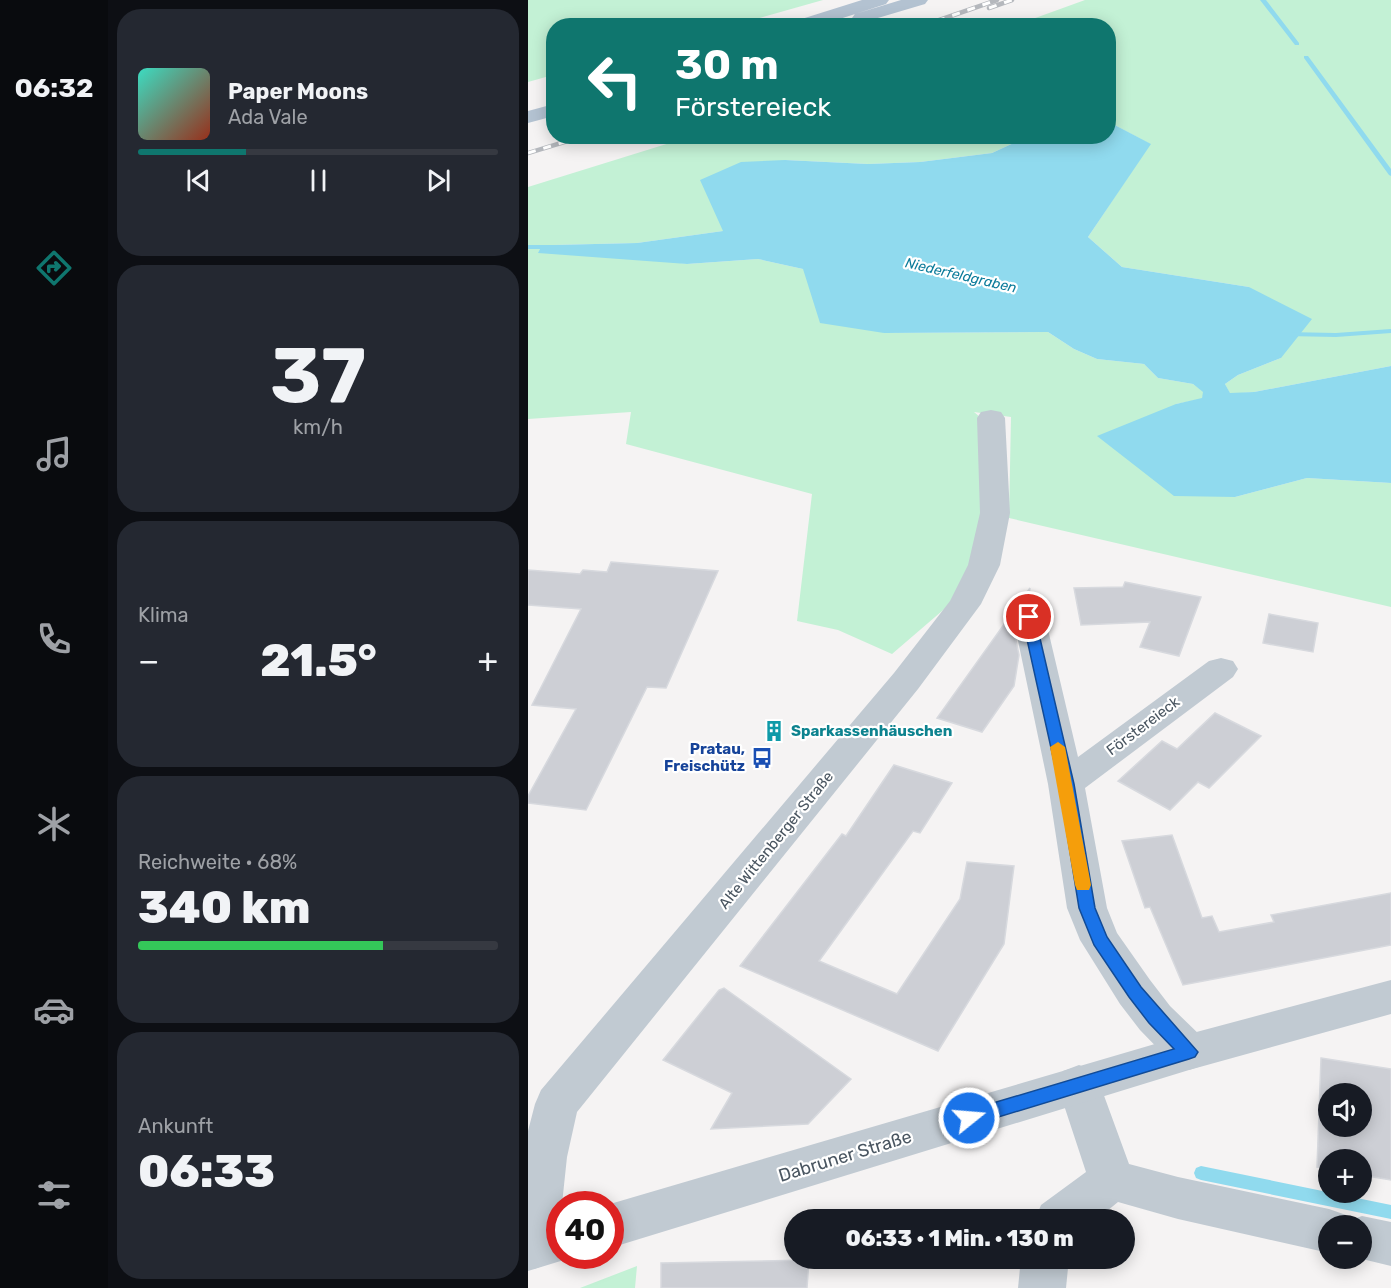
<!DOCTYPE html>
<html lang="de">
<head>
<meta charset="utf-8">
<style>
  body { margin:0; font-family:Rubik,sans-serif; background:#242831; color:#f1f3f6; height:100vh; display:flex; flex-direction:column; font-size:22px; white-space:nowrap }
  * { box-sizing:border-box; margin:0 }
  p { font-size:20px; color:#9ea1a6 }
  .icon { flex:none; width:33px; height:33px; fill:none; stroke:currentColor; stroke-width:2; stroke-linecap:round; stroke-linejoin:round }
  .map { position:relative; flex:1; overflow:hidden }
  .sheet { display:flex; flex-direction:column; gap:9px; padding:9px; background:#0d0f14; width:420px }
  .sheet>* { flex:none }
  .hud { position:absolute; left:18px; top:18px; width:570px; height:126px; border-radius:24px; box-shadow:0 3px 15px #0003; background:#0f766e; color:#fff; overflow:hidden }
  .buttons { position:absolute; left:790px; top:1083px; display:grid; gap:12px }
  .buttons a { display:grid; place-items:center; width:54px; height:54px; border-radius:50%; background:#171b24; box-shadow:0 3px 15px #0003; font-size:30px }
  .speed { position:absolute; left:18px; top:1191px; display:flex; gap:12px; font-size:30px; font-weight:700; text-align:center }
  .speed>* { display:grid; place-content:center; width:78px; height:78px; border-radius:50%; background:#171b24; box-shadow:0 3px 15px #0003; line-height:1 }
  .speed .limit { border:9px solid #d22; background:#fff; color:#111 }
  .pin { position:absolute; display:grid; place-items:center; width:51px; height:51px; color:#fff; margin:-26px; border:3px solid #fff; border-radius:50%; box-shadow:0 2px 6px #0007 }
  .me { position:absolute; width:66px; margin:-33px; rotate:73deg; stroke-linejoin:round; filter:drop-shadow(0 0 4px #0008) }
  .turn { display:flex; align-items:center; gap:21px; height:126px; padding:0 30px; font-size:27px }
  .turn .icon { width:78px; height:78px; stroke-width:2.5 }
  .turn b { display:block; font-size:42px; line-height:51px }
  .big { font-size:45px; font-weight:800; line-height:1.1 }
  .sheet .widget { flex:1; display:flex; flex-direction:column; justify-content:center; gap:9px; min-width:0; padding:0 21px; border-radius:24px; background:#242831 }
  .sheet .dial { align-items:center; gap:0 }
  .dial b { font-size:78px; line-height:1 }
  .song { display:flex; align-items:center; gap:18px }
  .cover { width:72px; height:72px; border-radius:9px; background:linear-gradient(135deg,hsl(170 70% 55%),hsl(10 70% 35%)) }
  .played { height:6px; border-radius:3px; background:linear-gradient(90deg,#0f766e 30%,#363941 30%) }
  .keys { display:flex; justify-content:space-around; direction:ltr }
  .heat { display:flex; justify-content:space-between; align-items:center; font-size:33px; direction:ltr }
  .charge { height:9px; border-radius:4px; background:linear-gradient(90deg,#34c759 68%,#363941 0) }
  .trip { position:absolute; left:256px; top:1209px; width:351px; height:60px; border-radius:30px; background:#171b24; box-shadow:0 3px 15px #0003; font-weight:800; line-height:60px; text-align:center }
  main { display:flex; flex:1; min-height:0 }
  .menu { display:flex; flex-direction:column; width:108px; justify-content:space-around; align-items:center; background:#090b0e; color:#9ea1a6 }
  .menu .icon { width:42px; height:42px }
  .menu .active { color:#0f766e }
  .menu b { font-size:27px; color:#f1f3f6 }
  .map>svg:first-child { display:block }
  .green { fill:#c3f1d5 }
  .water { fill:#90daee }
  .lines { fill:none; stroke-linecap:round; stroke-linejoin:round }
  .stream { fill:#90daee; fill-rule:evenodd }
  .building { fill:#cdcfd5; stroke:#d7d9de; stroke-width:1.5; fill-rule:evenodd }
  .minor { fill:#c1cad2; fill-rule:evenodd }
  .tertiary { fill:#c1cad2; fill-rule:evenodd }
  .primary { fill:#b3c2d1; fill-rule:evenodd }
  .rail-casing { stroke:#b5b8bd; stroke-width:4.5 }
  .rail { stroke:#fff; stroke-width:3; stroke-dasharray:8; stroke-linecap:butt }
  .route { fill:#1a73e8; stroke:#114b97; stroke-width:1.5 }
  .slow { fill:#f59e0b }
  .labels { text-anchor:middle; stroke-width:4.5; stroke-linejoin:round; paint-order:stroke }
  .far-water-label { font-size:14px; font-style:italic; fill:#0c7c9b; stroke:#fff }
  .street-label { font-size:15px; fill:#4a5661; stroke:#fff }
  .culture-label { font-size:15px; font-weight:bold; fill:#0d838f; stroke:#fff; text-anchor:start }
  .transit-label { font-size:15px; font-weight:bold; fill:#164399; stroke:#fff; text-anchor:end }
  .near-street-label { font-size:18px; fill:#4a5661; stroke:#fff }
</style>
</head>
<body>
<main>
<nav class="menu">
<b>06:32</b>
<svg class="icon active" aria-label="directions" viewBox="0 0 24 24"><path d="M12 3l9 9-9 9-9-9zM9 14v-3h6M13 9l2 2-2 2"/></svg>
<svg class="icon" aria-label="music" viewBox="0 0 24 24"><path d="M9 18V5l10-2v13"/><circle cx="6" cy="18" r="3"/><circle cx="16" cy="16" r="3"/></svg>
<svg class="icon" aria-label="phone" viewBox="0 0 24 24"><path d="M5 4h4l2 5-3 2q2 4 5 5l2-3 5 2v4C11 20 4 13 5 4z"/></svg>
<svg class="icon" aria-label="climate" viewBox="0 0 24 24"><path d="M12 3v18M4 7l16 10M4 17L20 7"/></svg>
<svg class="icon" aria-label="car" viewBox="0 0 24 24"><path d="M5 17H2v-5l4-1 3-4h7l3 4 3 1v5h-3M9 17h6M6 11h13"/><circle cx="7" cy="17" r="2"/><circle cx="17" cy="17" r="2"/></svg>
<svg class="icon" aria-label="filters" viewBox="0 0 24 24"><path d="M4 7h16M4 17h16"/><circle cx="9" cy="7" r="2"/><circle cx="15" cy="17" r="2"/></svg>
</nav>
<section class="sheet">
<div class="widget">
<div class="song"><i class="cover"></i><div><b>Paper Moons</b><p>Ada Vale</p></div></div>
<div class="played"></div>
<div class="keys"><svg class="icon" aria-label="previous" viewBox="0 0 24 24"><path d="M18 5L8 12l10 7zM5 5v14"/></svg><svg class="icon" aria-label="pause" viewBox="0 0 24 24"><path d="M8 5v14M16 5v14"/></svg><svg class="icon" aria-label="next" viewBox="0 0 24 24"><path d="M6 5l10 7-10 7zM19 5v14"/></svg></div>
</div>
<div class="widget dial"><b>37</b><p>km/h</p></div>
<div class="widget"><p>Klima</p>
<div class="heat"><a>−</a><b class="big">21.5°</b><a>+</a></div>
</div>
<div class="widget"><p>Reichweite · 68%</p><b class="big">340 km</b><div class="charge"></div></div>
<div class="widget"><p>Ankunft</p><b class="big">06:33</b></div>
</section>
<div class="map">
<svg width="863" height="1288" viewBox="0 0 863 1288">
  <rect width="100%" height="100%" fill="#f5f3f3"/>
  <!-- green -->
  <path class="green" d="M0,0h295l-88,25 -181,1 -1,49 -25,7z
    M557,0h306v366l-137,26 -24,2 -5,-10 13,-9 43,-17 -32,-71 -127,-20 -34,-30 62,-93 -41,-22 -1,-96h-95z
    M161,137h338l-35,16 -72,9 -52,2 -83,-4 -62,71 -86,12 -84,2 134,19 71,-5 45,10 81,64 164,-1 26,17 23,10 47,5 14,14 35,6 11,8 -2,7 -26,5 59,93 72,-19 84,5v124l-382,-89 2,-101 -37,-5 7,6 3,95 -13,52 -22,40 -57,49 -54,-24 -41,-9 15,-127 -186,-50 5,-32 -103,7v-232z
    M109,1266l-2,22h-55z"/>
  <!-- water -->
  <path class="water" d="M581,122l42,22 -63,93 34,30 127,20 63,32 -31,39 -43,17 -13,9 5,9 24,-1 137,-26v117l-84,-5 -72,19 -61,-1 -77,-60 79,-32 26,-6 1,-6 -10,-8 -35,-6 -14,-14 -47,-5 -23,-10 -26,-17 -164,1 -64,-10 -17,-54 -45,-10 -71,5 -149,-11 3,-6 12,-2 84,-2 86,-12 -23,-51 41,-18 44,-2 83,4 52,-2 72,-9 35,-16 81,-1z"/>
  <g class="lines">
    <!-- stream -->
    <path class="stream" d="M732,0h6l33,43v2h-4z
      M776,56h4l83,113v7l-2,-1 -85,-117z
      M0,245h27l4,2 -4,2h-27z
      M863,329v4l-55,4 -50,-1 -4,-2 4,-2 50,1z
      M673,1166l190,39v14l-190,-39 -5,-2 -2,-5 2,-5z"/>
  </g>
  <!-- building -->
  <path class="building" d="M83,562l107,9 -52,117 -19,-1 -61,123 -58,-7v-7l48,-87 -44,-4 49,-96 -53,-4v-35l52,4 3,-4 24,2z
    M597,582l76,15 -22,59 -39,-9 10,-25 -69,3 -7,-37 49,-1z
    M502,588l-3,17 -11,4 -5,8 8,38 -5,31 -32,46 -45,-14z
    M741,614l49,9 -5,29 -50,-9z
    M687,713l46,23 -52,52 -11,-6 -28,28 -52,-29 44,-40 15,8z
    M366,765l58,18 -32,50 -7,-2 -94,130 78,33 63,-95 7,-37 47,4 -10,78 -66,107 -198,-85 102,-132 4,2z
    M644,835l30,83 10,-2 7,16 55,-10 -3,-7 120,-22v52l-208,40 -33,-78 -5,1 -23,-67z
    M196,988l127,91 -43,45 -97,5 21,-36 -69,-33 56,-70z
    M793,1058l70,11v111l-29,-5v-15h-33v9l-12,-2zM801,1094h33v32h-33z
    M281,1260l-2,28h-146v-25z"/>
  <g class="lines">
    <!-- minor -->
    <path class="minor" d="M463,410l10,2 4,6 5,95 -10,52 -19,39 -63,85 -341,423 -10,45 -5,47h-2l-2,43 -7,16 -17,6 -6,-2v-136l7,-27 6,-14 353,-417 56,-72 18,-36 12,-52 -3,-95 4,-6z
      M501,607l11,3 5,7 33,140 131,-96 12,-3 12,3 5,8 -5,8 -148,111 22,120 10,25 33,47 20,26 34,33 7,13 -7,13 -15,5 -15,-5 -34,-35 -20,-26 -40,-64 -13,-32 -19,-124 -35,-167 5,-7z
      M551,1065l16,6 34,93 49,13 151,32 17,6 2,6 14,-5 29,6v44l-33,-8h4v-32h-33v27l-151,-34 -60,-17 -22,18h-61l6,-15 45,-33 -29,-88 6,-13z
      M493,1258h48l-3,30h-48z"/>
    <!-- tertiary -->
    <path class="tertiary" d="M863,980v34l-202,56 -579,178v-44l579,-170z
      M32,1218v38h17l-49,15v-44z"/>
    <!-- primary -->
    <path class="primary" d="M334,0h27l-3,4 -68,22h-29l3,-4z
      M373,0h27l-3,4 -64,19 -6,-1 -3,-4 3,-4z
      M26,104v12l-26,7v-12z"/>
    <defs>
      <path id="rail" d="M461,8l23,-8
        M394,26l75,-26
        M0,153l56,-17"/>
    </defs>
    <!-- rail casing -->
    <use href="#rail" class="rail-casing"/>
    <!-- rail -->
    <use href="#rail" class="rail"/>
  </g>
  <!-- route -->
  <path class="route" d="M501,613l6,4 39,167 21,124 12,29 34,50 57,65 -3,5 -6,2 -220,67 -6,-3 -3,-5 3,-6 211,-63 -25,-26 -20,-26 -35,-52 -15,-37 -20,-124 -37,-167z"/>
  <!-- slow -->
  <path class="slow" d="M530,742l7,5 26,138 -2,5h-12l-2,-5 -25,-138z"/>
  <!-- icons -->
  <defs>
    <symbol id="building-bare" viewBox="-9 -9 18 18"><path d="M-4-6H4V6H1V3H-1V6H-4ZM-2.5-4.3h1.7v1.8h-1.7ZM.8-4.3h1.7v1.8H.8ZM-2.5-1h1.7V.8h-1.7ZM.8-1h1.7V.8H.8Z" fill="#0f9aa8" stroke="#fff" stroke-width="2.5" paint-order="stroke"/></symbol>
    <symbol id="bus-bare" viewBox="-9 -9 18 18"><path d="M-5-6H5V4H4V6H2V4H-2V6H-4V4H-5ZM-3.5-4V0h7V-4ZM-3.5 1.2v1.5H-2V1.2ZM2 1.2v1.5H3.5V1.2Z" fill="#1a4fb4" stroke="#fff" stroke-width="2.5" paint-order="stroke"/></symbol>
  </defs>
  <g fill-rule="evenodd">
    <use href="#building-bare" x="231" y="716" width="30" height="30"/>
    <use href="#bus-bare" x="219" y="743" width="30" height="30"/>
  </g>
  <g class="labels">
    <!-- far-water labels -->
    <g class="far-water-label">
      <text transform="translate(433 275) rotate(13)" y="5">Niederfeldgraben</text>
    </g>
    <!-- street labels -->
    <g class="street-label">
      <text transform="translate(615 726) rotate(-37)" y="5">Förstereieck</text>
      <text transform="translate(248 840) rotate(-51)" y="5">Alte Wittenberger Straße</text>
    </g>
    <!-- culture labels -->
    <g class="culture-label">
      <text x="263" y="736">Sparkassenhäuschen</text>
    </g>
    <!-- transit labels -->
    <g class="transit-label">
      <text x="217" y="754">Pratau,<tspan x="217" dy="17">Freischütz</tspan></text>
    </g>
    <!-- near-street labels -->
    <g class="near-street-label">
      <text transform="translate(317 1156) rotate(-17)" y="6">Dabruner Straße</text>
    </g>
  </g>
</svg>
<div class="buttons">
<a><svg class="icon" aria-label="sound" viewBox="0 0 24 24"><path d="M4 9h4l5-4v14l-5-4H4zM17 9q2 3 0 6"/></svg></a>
<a>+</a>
<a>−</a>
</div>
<div class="speed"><div class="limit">40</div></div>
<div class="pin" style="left:501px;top:617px;background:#d93025"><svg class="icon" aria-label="arrive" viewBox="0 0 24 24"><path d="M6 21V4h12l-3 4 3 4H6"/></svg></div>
<svg class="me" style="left:441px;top:1118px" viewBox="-20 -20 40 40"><circle r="17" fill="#1a73e8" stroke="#fff" stroke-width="3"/><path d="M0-11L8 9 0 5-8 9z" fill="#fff"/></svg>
<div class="trip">06:33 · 1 Min. · 130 m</div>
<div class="hud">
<div class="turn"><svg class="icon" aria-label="left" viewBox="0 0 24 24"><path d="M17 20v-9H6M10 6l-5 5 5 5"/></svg><div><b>30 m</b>Förstereieck</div></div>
</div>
</div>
</main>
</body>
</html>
